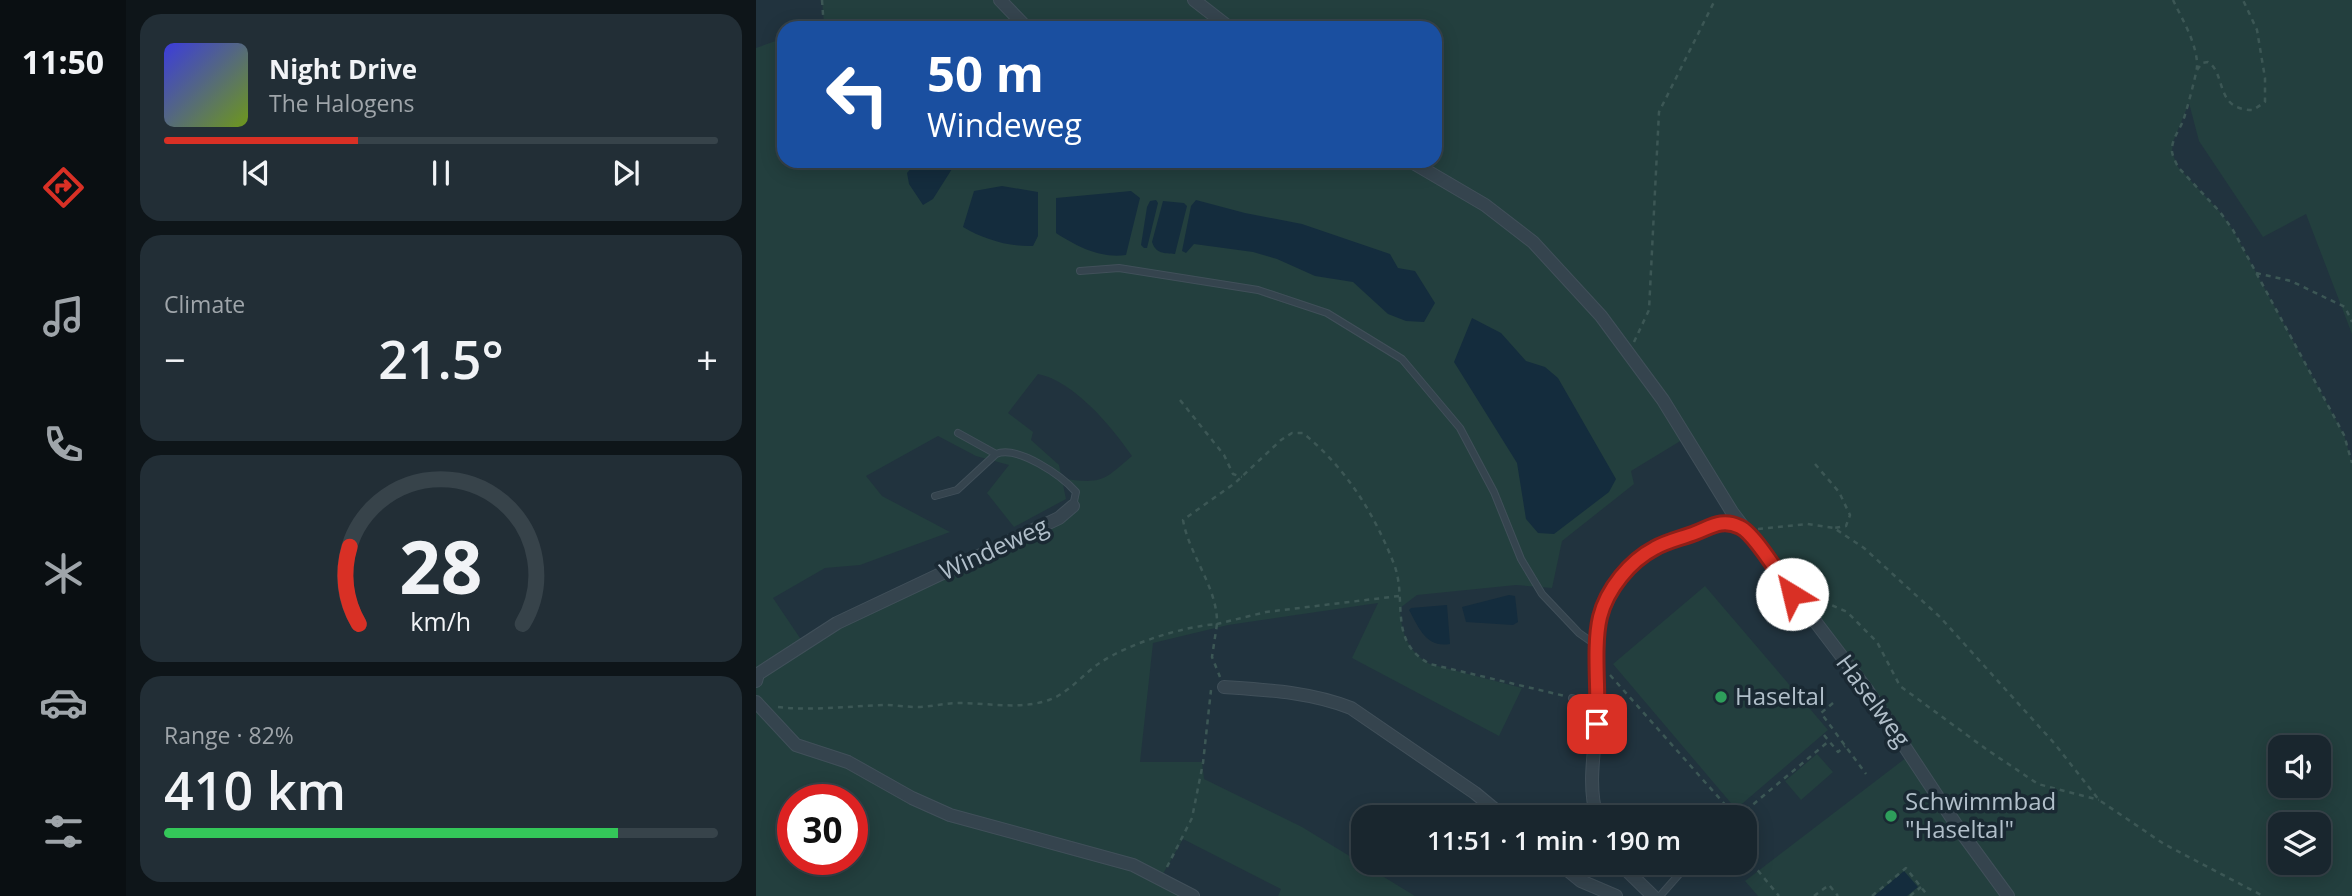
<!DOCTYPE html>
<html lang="en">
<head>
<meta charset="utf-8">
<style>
  body { margin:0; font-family:"Open Sans",sans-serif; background:#222e36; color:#f1f3f6; height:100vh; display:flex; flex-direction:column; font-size:26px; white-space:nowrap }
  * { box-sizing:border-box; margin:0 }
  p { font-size:23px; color:#9fa5aa }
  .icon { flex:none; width:38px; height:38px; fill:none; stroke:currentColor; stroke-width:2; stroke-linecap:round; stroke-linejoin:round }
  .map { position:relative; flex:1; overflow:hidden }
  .side { display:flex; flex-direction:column; gap:14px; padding:14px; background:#0e1519; width:630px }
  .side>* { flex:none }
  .banner { position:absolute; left:21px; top:21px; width:665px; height:147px; border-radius:21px; box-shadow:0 4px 18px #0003,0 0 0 2px #37434a; background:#1a4fa0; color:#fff; overflow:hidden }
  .buttons { position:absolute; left:1512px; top:735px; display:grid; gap:14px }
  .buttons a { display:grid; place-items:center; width:63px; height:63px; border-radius:14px; background:#19262e; box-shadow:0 4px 18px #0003,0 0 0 2px #37434a; font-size:35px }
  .speed { position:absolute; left:21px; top:784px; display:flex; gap:14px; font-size:35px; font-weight:700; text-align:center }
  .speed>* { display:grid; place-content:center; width:91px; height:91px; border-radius:50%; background:#19262e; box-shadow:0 4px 18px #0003,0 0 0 2px #37434a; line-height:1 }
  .speed .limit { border:10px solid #d22; background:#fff; color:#111 }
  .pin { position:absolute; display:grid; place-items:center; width:60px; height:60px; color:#fff; margin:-30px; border-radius:14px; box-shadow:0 4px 10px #0006 }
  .me { position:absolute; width:77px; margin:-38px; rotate:324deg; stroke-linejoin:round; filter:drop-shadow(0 0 5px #0008) }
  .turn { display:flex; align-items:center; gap:24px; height:147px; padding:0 35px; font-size:32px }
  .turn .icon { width:91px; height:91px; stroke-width:2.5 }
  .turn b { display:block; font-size:49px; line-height:60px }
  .big { font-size:52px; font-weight:600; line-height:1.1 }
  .side .widget { flex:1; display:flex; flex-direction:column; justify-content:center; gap:10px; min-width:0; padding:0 24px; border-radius:21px; background:#222e36 }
  .side .dial { align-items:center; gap:0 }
  .dial svg { height:182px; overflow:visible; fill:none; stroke:#37434a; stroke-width:7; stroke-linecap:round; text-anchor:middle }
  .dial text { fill:#f1f3f6; stroke:none }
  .song { display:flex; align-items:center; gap:21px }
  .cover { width:84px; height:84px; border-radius:10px; background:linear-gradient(135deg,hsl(240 70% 55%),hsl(80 70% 35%)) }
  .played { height:7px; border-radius:4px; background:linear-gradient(90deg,#d93025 35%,#37434a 35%) }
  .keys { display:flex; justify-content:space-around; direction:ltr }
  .heat { display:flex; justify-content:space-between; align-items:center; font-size:38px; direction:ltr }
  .charge { height:10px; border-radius:5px; background:linear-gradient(90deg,#34c759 82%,#37434a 0) }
  .trip { position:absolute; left:595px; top:805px; width:406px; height:70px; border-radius:21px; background:#19262e; box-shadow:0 4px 18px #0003,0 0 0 2px #37434a; font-weight:600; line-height:70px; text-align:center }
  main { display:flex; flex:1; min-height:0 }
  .tabs { display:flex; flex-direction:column; width:126px; justify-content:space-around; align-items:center; background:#0a0f12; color:#9fa5aa }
  .tabs .icon { width:49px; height:49px }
  .tabs .active { color:#d93025 }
  .tabs b { font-size:32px; color:#f1f3f6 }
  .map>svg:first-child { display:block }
  .green { fill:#233f3e; fill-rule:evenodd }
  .water { fill:#142c3d }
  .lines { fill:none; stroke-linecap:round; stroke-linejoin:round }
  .lane-casing { stroke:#41505a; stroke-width:8 }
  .street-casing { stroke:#41505a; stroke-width:14 }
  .path { stroke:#3c5755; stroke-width:2.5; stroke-dasharray:5 5; stroke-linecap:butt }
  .lane { stroke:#35444e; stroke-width:6 }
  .street { stroke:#35444e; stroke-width:12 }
  .route-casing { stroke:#8d1f18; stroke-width:18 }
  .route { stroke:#d93025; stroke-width:12 }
  .leisure-dot { fill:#2e9e5b; stroke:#1a2933; stroke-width:2.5 }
  .labels { text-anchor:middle; stroke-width:7; stroke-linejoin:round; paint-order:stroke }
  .street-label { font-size:24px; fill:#b1bfca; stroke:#1a2933 }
  .poi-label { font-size:24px; fill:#b1bfca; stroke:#1a2933; text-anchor:start }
</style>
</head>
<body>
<main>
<nav class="tabs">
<b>11:50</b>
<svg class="icon active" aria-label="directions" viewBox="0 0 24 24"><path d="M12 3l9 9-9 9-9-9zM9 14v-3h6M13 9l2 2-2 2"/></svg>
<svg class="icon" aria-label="music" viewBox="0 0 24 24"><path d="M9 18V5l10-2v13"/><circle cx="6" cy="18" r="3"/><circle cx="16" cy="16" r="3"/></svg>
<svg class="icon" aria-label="phone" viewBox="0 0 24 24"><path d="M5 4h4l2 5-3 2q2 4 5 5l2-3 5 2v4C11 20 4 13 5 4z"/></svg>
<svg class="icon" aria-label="climate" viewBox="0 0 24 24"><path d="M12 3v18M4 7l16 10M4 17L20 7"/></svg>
<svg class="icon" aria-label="car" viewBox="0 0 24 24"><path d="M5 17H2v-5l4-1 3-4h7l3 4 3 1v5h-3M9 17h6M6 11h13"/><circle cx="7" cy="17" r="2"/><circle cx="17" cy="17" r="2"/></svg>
<svg class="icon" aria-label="filters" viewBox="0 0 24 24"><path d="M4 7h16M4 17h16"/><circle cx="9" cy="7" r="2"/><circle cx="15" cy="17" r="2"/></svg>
</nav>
<section class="side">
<div class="widget">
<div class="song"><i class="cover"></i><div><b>Night Drive</b><p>The Halogens</p></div></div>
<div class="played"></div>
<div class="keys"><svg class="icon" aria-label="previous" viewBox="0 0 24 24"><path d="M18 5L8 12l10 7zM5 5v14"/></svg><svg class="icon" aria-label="pause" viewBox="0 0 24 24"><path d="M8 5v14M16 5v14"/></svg><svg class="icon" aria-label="next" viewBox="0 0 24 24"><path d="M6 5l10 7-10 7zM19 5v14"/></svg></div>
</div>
<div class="widget"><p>Climate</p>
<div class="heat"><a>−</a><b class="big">21.5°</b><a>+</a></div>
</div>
<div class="widget dial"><svg viewBox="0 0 100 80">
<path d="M14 69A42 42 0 1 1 86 69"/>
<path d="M14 69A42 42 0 0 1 10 35" stroke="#d93025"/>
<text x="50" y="56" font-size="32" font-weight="700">28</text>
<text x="50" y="72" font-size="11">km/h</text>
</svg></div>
<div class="widget"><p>Range · 82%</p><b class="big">410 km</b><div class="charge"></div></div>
</section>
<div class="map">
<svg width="1596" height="896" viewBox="0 0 1596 896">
  <rect width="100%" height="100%" fill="#21333e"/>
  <!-- green -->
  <path class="green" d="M66,0h1530v334l-46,-120 -43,23 -64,-96 -10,-38 -16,39 -1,10 3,8 3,7 42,45 13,18 111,205 8,28v433h-339l-331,-456 -51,31 3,13 -72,57 -10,47 -36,-3 -99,10 -17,13c1,25 8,44 30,56l92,24 -23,48 -147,-78 26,-55 -150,22 -75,18 -13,119h62l2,17 98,48 113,69h-137l3,-7 -98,-50 -23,40 33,17h-437v-848l28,-10v123h651v-133h-620l9,-3zM282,374c36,7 74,53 94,82 -28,24 -29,28 -67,23l11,13 -3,14 -269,138 -31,-46 52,-30 35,-3 90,-33 -68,-36 -16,-20 72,-40 38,20 33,9 -22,28 27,34 52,-28 -7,-34 -28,-25 2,-8 -25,-19zM1524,747h39v39h-39zM37,800h59v59h-59zM1524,824h39v39h-39z
    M949,586l123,144 -92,79 -123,-145z
    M1061,754l16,18 -32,28 -16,-19z
    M1155,754l97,142h-250l-13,-15z"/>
  <!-- water -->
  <path class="water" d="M161,161h40l-24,38 -10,6 -14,-21 -2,-11z
    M246,186l36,6v44l-5,10c-24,1 -50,-7 -70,-19l11,-36z
    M375,191l9,7 -14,57c-25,4 -50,-9 -70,-22v-35z
    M400,200l2,3 -11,45h-3l-3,-3 6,-38 3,-6z
    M440,200l49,13 57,11 88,30 8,14 17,3 20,32 -11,19 -18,-1 -18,-7 -35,-32 -38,-6 -38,-17 -24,-7 -59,-8 -8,9 -4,-2 9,-45z
    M407,201l21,2 3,3 -12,48c-11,-1 -19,0 -23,-12z
    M716,318l29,15 25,28 19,6 13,11 58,101 -7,13 -55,42 -16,-1 -12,-14 -9,-56 -63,-101z
    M753,595l6,1 3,26 -5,3 -47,-3 -4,-15z
    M691,605l3,39c-24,4 -31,-16 -41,-34l2,-2z
    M1148,871l14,16 -11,9h-33z"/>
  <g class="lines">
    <defs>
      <path id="lane" d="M324,271l39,-3 139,22 69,23 75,46 58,69 34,64 27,67 21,35 37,39 17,12
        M202,433l38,21
        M179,496l22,-6 39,-36c22,-9 66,22 80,38l-3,14
        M816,698l38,10 13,11
        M904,896l29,-33"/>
      <path id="street" d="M244,0l27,28
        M438,0l36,28
        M654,161l75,44 48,37 68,74 62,84 69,112 136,179 91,138 49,67
        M0,681l2,-7 79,-51 222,-105 14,-12
        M468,687c44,3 86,5 127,21l124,85 29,24
        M0,702l40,43 52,17 64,36 38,17 183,50 60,31
        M841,817c-10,-31 -2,-69 0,-101 2,-32 -1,-64 3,-96 1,-7 5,-13 8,-20 17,-38 41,-51 79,-64 22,-8 32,-19 56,-8
        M803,863l22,18 35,15
        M863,863l34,33"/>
    </defs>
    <!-- lane casing -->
    <use href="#lane" class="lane-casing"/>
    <!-- street casing -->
    <use href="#street" class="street-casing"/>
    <!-- path -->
    <path class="path" d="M66,0l2,28
      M1417,0c9,19 25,45 24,67 -1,9 -11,46 -14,54 -4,10 -12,19 -11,31 1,5 4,11 6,15l42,45 13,18 111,205 8,28
      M1441,70l5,-7 6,-1c19,12 6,48 45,48l12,-8v-24l-8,-48 -14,-30
      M1500,273l35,8 33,16 21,10 7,15
      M878,342l15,-32 10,-198 56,-112
      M424,400l44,55 9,19 9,3
      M1059,464l24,28 11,23 -4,11 -12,2
      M1002,529l49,-5 27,4 30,20 76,69 114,126 45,57 65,44 99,52
      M643,596l-133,16 -49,12c1,-36 -28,-69 -34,-104l52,-37 46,-43 11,-7h11c43,35 71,80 91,131 14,37 -7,77 36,100l135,32
      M1058,597l33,15 30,30 23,44 86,63 52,35 61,16
      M854,675l126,142
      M1077,703l-12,10 45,61
      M22,707c36,4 71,-1 107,-2 10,0 21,2 32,2 14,0 28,-4 42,-4 30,0 61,7 90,-3 20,-7 35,-27 52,-38 30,-19 80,-35 116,-38l-5,33 8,20
      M1068,735l14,17 7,-6
      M982,817l91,-76
      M989,855l34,41
      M411,867l25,-49 11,-55 8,-73
      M1058,896l15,-11 9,11
      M1116,896l34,-28 22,28
      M1154,896l11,-9"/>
    <!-- lane -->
    <use href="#lane" class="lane"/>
    <!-- street -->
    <use href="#street" class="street"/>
  </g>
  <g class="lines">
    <defs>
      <path id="route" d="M841,724c2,-32 -4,-78 3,-107 7,-28 30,-56 55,-69 12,-7 27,-10 40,-15 16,-6 27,-15 45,-6 14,6 42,52 52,67"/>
    </defs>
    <!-- route casing -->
    <use href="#route" class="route-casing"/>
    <!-- route -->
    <use href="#route" class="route"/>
  </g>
  <!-- markers -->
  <g class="leisure-dot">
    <circle cx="965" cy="697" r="7"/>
    <circle cx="1135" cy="816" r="7"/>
  </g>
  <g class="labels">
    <!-- street labels -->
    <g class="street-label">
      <text transform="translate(238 549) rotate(-25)" y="8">Windeweg</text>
      <text transform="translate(1117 701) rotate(54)" y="8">Haselweg</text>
    </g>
    <!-- poi labels -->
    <g class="poi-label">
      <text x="979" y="705">Haseltal</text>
      <text x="1149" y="810">Schwimmbad<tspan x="1149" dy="28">"Haseltal"</tspan></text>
    </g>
  </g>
</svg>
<div class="buttons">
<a><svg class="icon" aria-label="sound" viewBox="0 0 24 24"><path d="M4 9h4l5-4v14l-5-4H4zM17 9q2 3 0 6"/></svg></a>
<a><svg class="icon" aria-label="layers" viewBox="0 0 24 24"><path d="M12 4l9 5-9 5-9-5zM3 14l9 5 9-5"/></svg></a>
</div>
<div class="speed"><div class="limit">30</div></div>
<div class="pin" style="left:841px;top:724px;background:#d93025"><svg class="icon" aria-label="arrive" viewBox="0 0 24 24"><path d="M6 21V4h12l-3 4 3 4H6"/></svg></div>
<svg class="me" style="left:1036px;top:594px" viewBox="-20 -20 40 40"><circle r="19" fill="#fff"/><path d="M0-13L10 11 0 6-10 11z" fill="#d93025"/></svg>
<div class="trip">11:51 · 1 min · 190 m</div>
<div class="banner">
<div class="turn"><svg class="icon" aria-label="left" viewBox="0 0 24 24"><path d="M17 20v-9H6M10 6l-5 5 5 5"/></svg><div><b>50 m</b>Windeweg</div></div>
</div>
</div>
</main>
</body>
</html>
